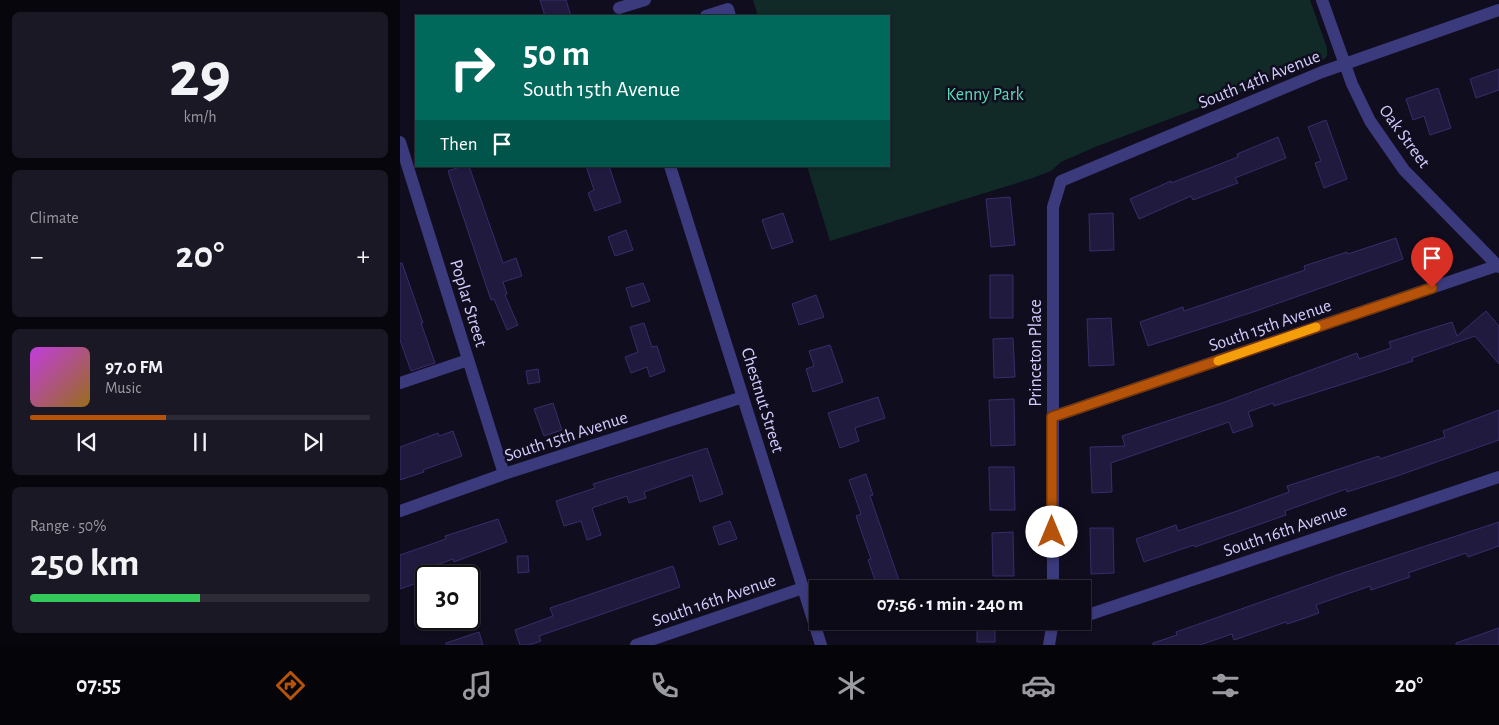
<!DOCTYPE html>
<html lang="en">
<head>
<meta charset="utf-8">
<style>
  body { margin:0; font-family:"Alegreya Sans",sans-serif; background:#1a1824; color:#f1f3f6; height:100vh; display:flex; flex-direction:column; font-size:19px; white-space:nowrap }
  * { box-sizing:border-box; margin:0 }
  p { font-size:16px; color:#9a9aa1 }
  .icon { flex:none; width:28px; height:28px; fill:none; stroke:currentColor; stroke-width:2; stroke-linecap:round; stroke-linejoin:round }
  .map { position:relative; flex:1; overflow:hidden }
  .side { display:flex; flex-direction:column; gap:12px; padding:12px; background:#07060d; width:400px }
  .side>* { flex:none }
  .hud { position:absolute; left:15px; top:15px; width:475px; height:152px; border-radius:0px; box-shadow:0 1px 4px #0004,0 0 0 1px #2c2b36; background:#00695c; color:#fff; overflow:hidden }
  .speed { position:absolute; left:15px; top:565px; display:flex; gap:10px; font-size:25px; font-weight:700; text-align:center }
  .speed>* { display:grid; place-content:center; width:65px; height:65px; border-radius:50%; background:#0c0a17; box-shadow:0 1px 4px #0004,0 0 0 1px #2c2b36; line-height:1 }
  .speed .limit { border:2px solid #111; border-radius:8px; background:#fff; color:#111 }
  .pin { position:absolute; display:grid; place-items:center; width:42px; height:42px; color:#fff; margin:-51px -21px; border-radius:50% 50% 50% 0; rotate:-45deg; box-shadow:0 0 5px #0007 }
  .pin .icon { rotate:45deg }
  .me { position:absolute; width:55px; margin:-28px; rotate:0deg; stroke-linejoin:round; filter:drop-shadow(0 0 4px #0008) }
  .turn { display:flex; align-items:center; gap:18px; height:105px; padding:0 25px; font-size:22px }
  .turn .icon { width:65px; height:65px; stroke-width:2.5 }
  .turn b { display:block; font-size:35px; line-height:42px }
  .then { display:flex; align-items:center; height:48px; padding:0 25px; background:#0003; gap:10px; font-size:19px }
  .big { font-size:38px; font-weight:600; line-height:1.1 }
  .side .card { flex:1; display:flex; flex-direction:column; justify-content:center; gap:8px; min-width:0; padding:0 18px; border-radius:8px; background:#1a1824 }
  .side .dial { align-items:center; gap:0 }
  .dial b { font-size:65px; line-height:1 }
  .song { display:flex; align-items:center; gap:15px }
  .cover { width:60px; height:60px; border-radius:8px; background:linear-gradient(135deg,hsl(290 70% 55%),hsl(40 70% 35%)) }
  .played { height:5px; border-radius:2px; background:linear-gradient(90deg,#b45309 40%,#2c2b36 40%) }
  .keys { display:flex; justify-content:space-around; direction:ltr }
  .heat { display:flex; justify-content:space-between; align-items:center; font-size:28px; direction:ltr }
  .charge { height:8px; border-radius:4px; background:linear-gradient(90deg,#34c759 50%,#2c2b36 0) }
  .trip { position:absolute; left:409px; top:580px; width:282px; height:50px; border-radius:0px; background:#0c0a17; box-shadow:0 1px 4px #0004,0 0 0 1px #2c2b36; font-weight:600; line-height:50px; text-align:center }
  .tab-bar { display:flex; height:80px; justify-content:space-around; align-items:center; background:#050409; color:#9a9aa1 }
  .tab-bar .icon { width:35px; height:35px }
  .tab-bar .selected { color:#b45309 }
  .tab-bar b { font-size:22px; color:#f1f3f6 }
  main { display:flex; flex:1; min-height:0 }
  .map>svg:first-child { display:block }
  .green { fill:#112927 }
  .building { fill:#211a3f; stroke:#382d6a }
  .lines { fill:none; stroke-linecap:round; stroke-linejoin:round }
  .minor { stroke:#3b3a7c; stroke-width:12 }
  .route-casing { stroke:#753606; stroke-width:12 }
  .route { stroke:#b45309; stroke-width:9 }
  .slow { stroke:#f59e0b; stroke-width:9 }
  .labels { text-anchor:middle; stroke-width:5; stroke-linejoin:round; paint-order:stroke }
  .street-label { font-size:18px; fill:#d2cdfd; stroke:#100d1f }
  .park-label { font-size:18px; fill:#5ddab7; stroke:#100d1f }
</style>
</head>
<body>
<main>
<section class="side">
<div class="card dial"><b>29</b><p>km/h</p></div>
<div class="card"><p>Climate</p>
<div class="heat"><a>−</a><b class="big">20°</b><a>+</a></div>
</div>
<div class="card">
<div class="song"><i class="cover"></i><div><b>97.0 FM</b><p>Music</p></div></div>
<div class="played"></div>
<div class="keys"><svg class="icon" aria-label="previous" viewBox="0 0 24 24"><path d="M18 5L8 12l10 7zM5 5v14"/></svg><svg class="icon" aria-label="pause" viewBox="0 0 24 24"><path d="M8 5v14M16 5v14"/></svg><svg class="icon" aria-label="next" viewBox="0 0 24 24"><path d="M6 5l10 7-10 7zM19 5v14"/></svg></div>
</div>
<div class="card"><p>Range · 50%</p><b class="big">250 km</b><div class="charge"></div></div>
</section>
<div class="map">
<svg width="1099" height="645" viewBox="0 0 1099 645">
  <rect width="100%" height="100%" fill="#100d1f"/>
  <!-- green -->
  <path class="green" d="M353,0h557l17,48v8l-6,6 -226,85 -34,15 -10,9 -21,8 -200,62 -23,-75h82v-150h-131z"/>
  <!-- building -->
  <path class="building" d="M140,0h26l5,16h-26z
    M1099,69v21l-23,8 -6,-19z
    M1038,88l13,40 -21,7 -6,-19 -11,4 -7,-21z
    M926,120l21,59 -23,9 -9,-25 6,-2 -13,-34z
    M878,137l8,21 -51,20 3,5 -45,17 -2,-4 -52,23 -9,-20 41,-18v2l67,-26 -1,-3z
    M63,166h6l34,97 13,-5 6,18 -19,6 4,12 -2,1 13,30 -11,5 -13,-31 -3,1 -43,-129z
    M186,166h23l12,36 -26,9 -7,-18 6,-3z
    M610,197l5,48 -24,2 -5,-48z
    M383,213l10,29 -21,7 -10,-29z
    M713,213l1,37 -24,1 -1,-37z
    M226,230l7,20 -18,6 -7,-19z
    M996,238l7,21 -147,52 -108,35 -8,-24 43,-15 1,4 121,-41 -1,-4 43,-14 1,2z
    M0,263h2l21,60h-2l14,40 -24,8 -11,-31z
    M590,275h23v43h-23z
    M243,283l7,18 -18,6 -6,-19z
    M416,295l8,22 -25,8 -7,-21z
    M1086,311l13,15v38l-24,-28 -63,22 1,3 -42,14 -97,31 -1,-3 -25,9 5,14 -20,7 -4,-11 -118,41 1,29 -20,1 -2,-46 35,-1 -3,-10 100,-33 135,-50 2,6 32,-11 -2,-6 63,-20 5,14z
    M711,318l3,47 -25,1 -2,-47z
    M244,323l8,24 5,-1 8,25 -15,6 -3,-10 -16,6 -6,-16 13,-5 -8,-25z
    M613,338l2,39 -21,1 -1,-39z
    M430,345l13,37 -30,10 -7,-23 8,-3 -5,-15z
    M138,369l2,13 -12,2 -2,-13z
    M478,397l7,21 -30,10 4,13 -19,7 -12,-35z
    M614,399l1,46 -24,1 -2,-46z
    M153,403l9,27 -18,6 -10,-27z
    M1099,410v30l-102,36 -50,16 -1,-3 -61,22 1,4 -91,32 -1,-2 -50,17 -8,-23 40,-14 2,6 59,-20 52,-19 -2,-6 92,-30 1,3 65,-22 -2,-6z
    M53,431l9,25 -39,14 1,2 -24,8v-33l38,-14 1,3z
    M307,448l16,46 -23,8 -8,-27 -48,17 2,6 -17,5 -2,-7 -35,12 9,27 -14,5 -6,-19 -17,5 -8,-25 39,-13 -2,-4z
    M589,467h25l1,43h-25z
    M466,474l7,21 -3,1 32,93h-24l-10,-29 3,-1 -15,-43 5,-2 -12,-34z
    M98,519l9,23 -53,20 -1,-3 -22,8 4,9h-9v4l-26,9v-34l46,-16 -1,-3z
    M330,521l7,18 -18,6 -6,-18z
    M1099,522v24l-31,11 -2,-4 -58,20 2,4 -39,13 -1,-4 -54,19 3,8 -14,5 -18,6 -1,-2 -52,18 -2,-6 -32,11h-47v-2l24,-8 -1,-3 167,-59z
    M690,528h23l1,45 -23,1z
    M613,532l1,44h-21l-1,-43z
    M117,556h11l1,16 -11,1z
    M273,566l7,21 -141,49 2,5 -12,4h-9l-5,-15 38,-14 -3,-8z
    M577,621h18v21h-18z
    M1099,628v17h-43v-2z
    M79,632l4,13h-37v-2z"/>
  <g class="lines">
    <!-- minor -->
    <path class="minor" d="M922,0l30,84 18,37 34,49 95,97
      M219,8l26,-8
      M306,16l22,-7 2,7
      M0,142l104,332
      M270,166l151,479
      M0,383l68,-23
      M652,417l447,-152
      M0,511l104,-37 239,-77
      M653,589v-382l8,-26 261,-109 177,-62
      M682,617l417,-140
      M653,626l15,-5
      M236,645l167,-57
      M649,645l4,-24"/>
  </g>
  <g class="lines">
    <defs>
      <path id="route" d="M652,532v-115l380,-129"/>
    </defs>
    <!-- route casing -->
    <use href="#route" class="route-casing"/>
    <!-- route -->
    <use href="#route" class="route"/>
    <!-- slow -->
    <path class="slow" d="M818,361l98,-34"/>
  </g>
  <g class="labels">
    <!-- street labels -->
    <g class="street-label">
      <text transform="translate(859 79) rotate(-22)" y="6">South 14th Avenue</text>
      <text transform="translate(1005 136) rotate(54)" y="6">Oak Street</text>
      <text transform="translate(69 303) rotate(73)" y="6">Poplar Street</text>
      <text transform="translate(870 325) rotate(-19)" y="6">South 15th Avenue</text>
      <text transform="translate(635 353) rotate(-90)" y="6">Princeton Place</text>
      <text transform="translate(363 400) rotate(73)" y="6">Chestnut Street</text>
      <text transform="translate(166 436) rotate(-18)" y="6">South 15th Avenue</text>
      <text transform="translate(885 530) rotate(-19)" y="6">South 16th Avenue</text>
      <text transform="translate(314 600) rotate(-19)" y="6">South 16th Avenue</text>
    </g>
    <!-- park labels -->
    <g class="park-label">
      <text x="585" y="100">Kenny Park</text>
    </g>
  </g>
</svg>
<div class="speed"><div class="limit">30</div></div>
<div class="pin" style="left:1032px;top:288px;background:#d93025"><svg class="icon" aria-label="arrive" viewBox="0 0 24 24"><path d="M6 21V4h12l-3 4 3 4H6"/></svg></div>
<svg class="me" style="left:652px;top:532px" viewBox="-20 -20 40 40"><circle r="19" fill="#fff"/><path d="M0-13L10 11 0 6-10 11z" fill="#b45309"/></svg>
<div class="trip">07:56 · 1 min · 240 m</div>
<div class="hud">
<div class="turn"><svg class="icon" aria-label="right" viewBox="0 0 24 24"><path d="M7 20v-9h11M14 6l5 5-5 5"/></svg><div><b>50 m</b>South 15th Avenue</div></div>
<div class="then">Then<svg class="icon" aria-label="arrive" viewBox="0 0 24 24"><path d="M6 21V4h12l-3 4 3 4H6"/></svg></div>
</div>
</div>
</main>
<nav class="tab-bar">
<b>07:55</b>
<svg class="icon selected" aria-label="directions" viewBox="0 0 24 24"><path d="M12 3l9 9-9 9-9-9zM9 14v-3h6M13 9l2 2-2 2"/></svg>
<svg class="icon" aria-label="music" viewBox="0 0 24 24"><path d="M9 18V5l10-2v13"/><circle cx="6" cy="18" r="3"/><circle cx="16" cy="16" r="3"/></svg>
<svg class="icon" aria-label="phone" viewBox="0 0 24 24"><path d="M5 4h4l2 5-3 2q2 4 5 5l2-3 5 2v4C11 20 4 13 5 4z"/></svg>
<svg class="icon" aria-label="climate" viewBox="0 0 24 24"><path d="M12 3v18M4 7l16 10M4 17L20 7"/></svg>
<svg class="icon" aria-label="car" viewBox="0 0 24 24"><path d="M5 17H2v-5l4-1 3-4h7l3 4 3 1v5h-3M9 17h6M6 11h13"/><circle cx="7" cy="17" r="2"/><circle cx="17" cy="17" r="2"/></svg>
<svg class="icon" aria-label="filters" viewBox="0 0 24 24"><path d="M4 7h16M4 17h16"/><circle cx="9" cy="7" r="2"/><circle cx="15" cy="17" r="2"/></svg>
<b>20°</b>
</nav>
</body>
</html>
